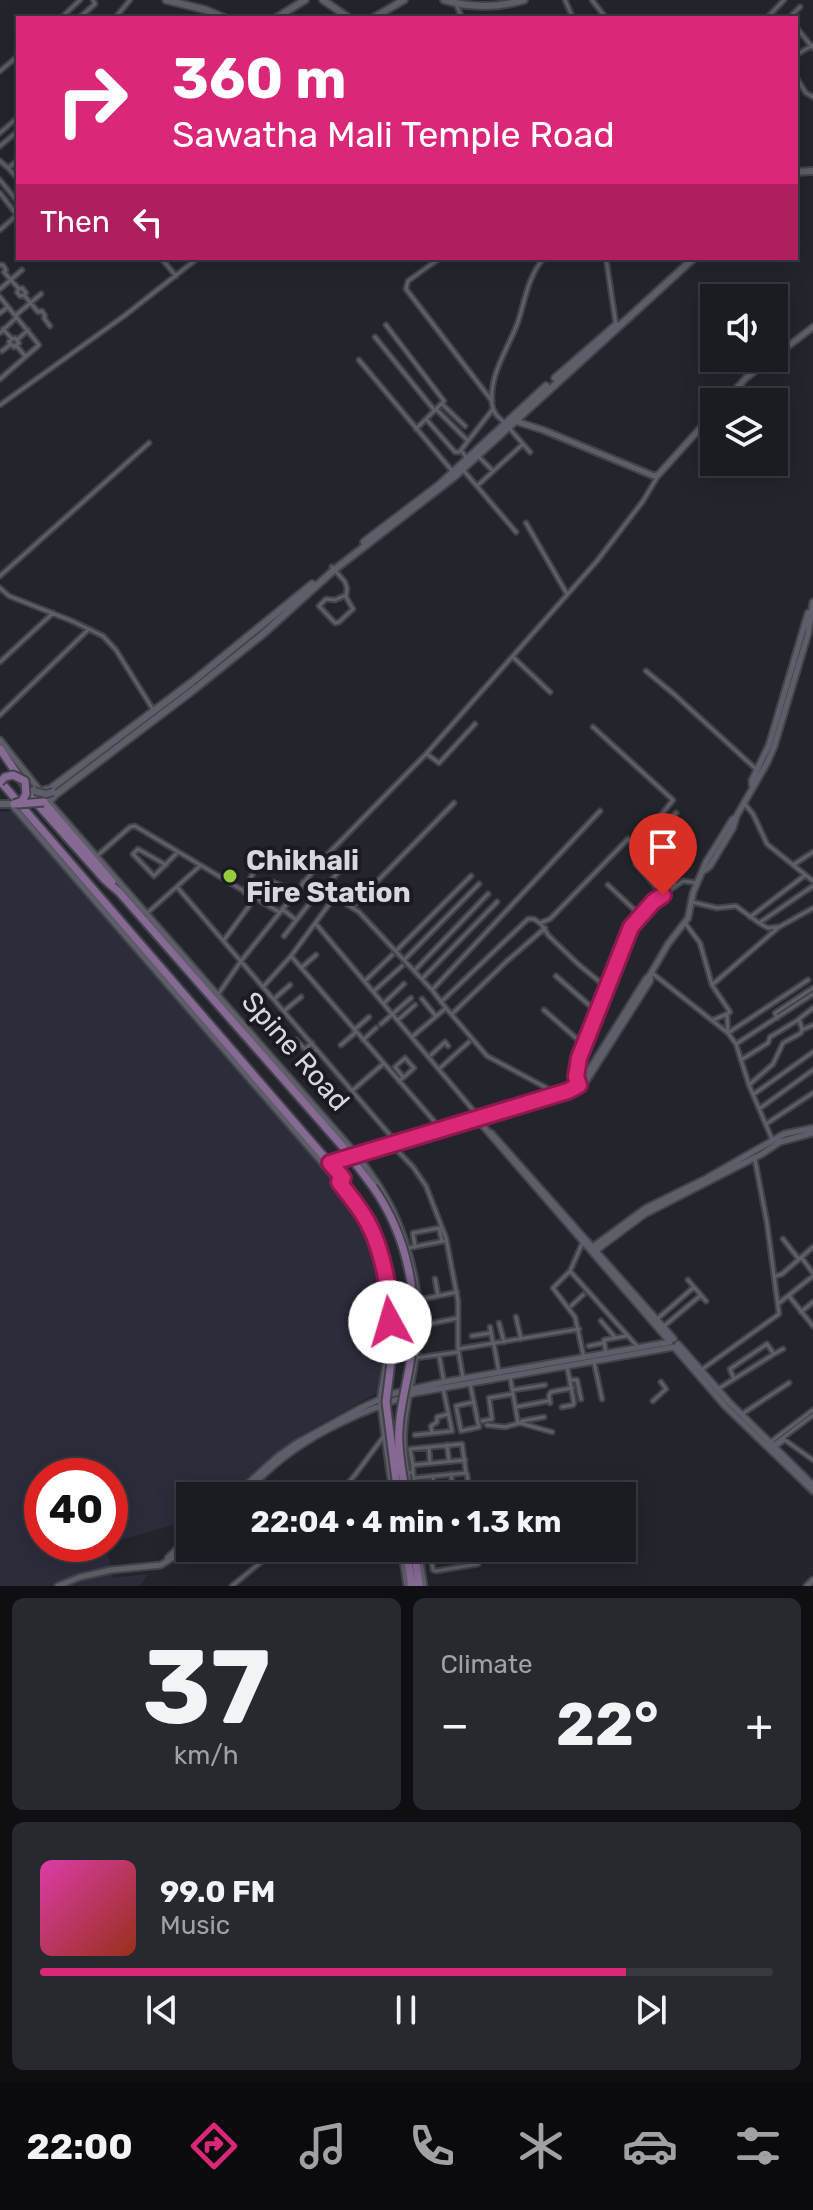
<!DOCTYPE html>
<html lang="en">
<head>
<meta charset="utf-8">
<style>
  body { margin:0; font-family:Rubik,sans-serif; background:#28282f; color:#f1f3f6; height:100vh; display:flex; flex-direction:column; font-size:30px; white-space:nowrap }
  * { box-sizing:border-box; margin:0 }
  p { font-size:26px; color:#a0a1a5 }
  .icon { flex:none; width:44px; height:44px; fill:none; stroke:currentColor; stroke-width:2; stroke-linecap:round; stroke-linejoin:round }
  .map { position:relative; height:1586px; overflow:hidden }
  .sheet { display:flex; flex-direction:column; gap:12px; padding:12px; background:#0f0f13; flex:1 }
  .sheet>* { flex:none }
  .guide { position:absolute; left:16px; top:16px; width:782px; height:244px; border-radius:0px; box-shadow:0 4px 20px #0003,0 0 0 2px #393940; background:#db2777; color:#fff; overflow:hidden }
  .controls { position:absolute; left:700px; top:284px; display:grid; gap:16px }
  .controls a { display:grid; place-items:center; width:88px; height:88px; border-radius:0px; background:#1b1b22; box-shadow:0 4px 20px #0003,0 0 0 2px #393940; font-size:40px }
  .speed { position:absolute; left:24px; top:1458px; display:flex; gap:16px; font-size:40px; font-weight:700; text-align:center }
  .speed>* { display:grid; place-content:center; width:104px; height:104px; border-radius:50%; background:#1b1b22; box-shadow:0 4px 20px #0003,0 0 0 2px #393940; line-height:1 }
  .speed .limit { border:12px solid #d22; background:#fff; color:#111 }
  .pin { position:absolute; display:grid; place-items:center; width:68px; height:68px; color:#fff; margin:-82px -34px; border-radius:50% 50% 50% 0; rotate:-45deg; box-shadow:0 0 8px #0007 }
  .pin .icon { rotate:45deg }
  .me { position:absolute; width:88px; margin:-44px; rotate:354deg; stroke-linejoin:round; filter:drop-shadow(0 0 6px #0008) }
  .turn { display:flex; align-items:center; gap:28px; height:168px; padding:0 24px; font-size:36px }
  .turn .icon { width:104px; height:104px; stroke-width:2.5 }
  .turn b { display:block; font-size:56px; line-height:68px }
  .then { display:flex; align-items:center; height:76px; padding:0 24px; background:#0003; gap:16px; font-size:30px }
  .big { font-size:60px; font-weight:700; line-height:1.1 }
  .sheet .card { flex:1; display:flex; flex-direction:column; justify-content:center; gap:12px; min-width:0; padding:0 28px; border-radius:12px; background:#28282f }
  .sheet .dial { align-items:center; gap:0 }
  .dial b { font-size:104px; line-height:1 }
  .song { display:flex; align-items:center; gap:24px }
  .cover { width:96px; height:96px; border-radius:12px; background:linear-gradient(135deg,hsl(320 70% 55%),hsl(10 70% 35%)) }
  .played { height:8px; border-radius:4px; background:linear-gradient(90deg,#db2777 80%,#393940 80%) }
  .keys { display:flex; justify-content:space-around; direction:ltr }
  .heat { display:flex; justify-content:space-between; align-items:center; font-size:44px; direction:ltr }
  .sheet .tiles { flex:1; display:grid; gap:12px; grid-template-columns:1fr 1fr }
  .card:last-child { grid-column:span 2 }
  .trip { position:absolute; left:176px; top:1482px; width:460px; height:80px; border-radius:0px; background:#1b1b22; box-shadow:0 4px 20px #0003,0 0 0 2px #393940; font-weight:700; line-height:80px; text-align:center }
  .tabs { display:flex; height:128px; justify-content:space-around; align-items:center; background:#0b0b0e; color:#a0a1a5 }
  .tabs .icon { width:56px; height:56px }
  .tabs .current { color:#db2777 }
  .tabs b { font-size:36px; color:#f1f3f6 }
  .map>svg:first-child { display:block }
  .built { fill:#2d2c3b }
  .lines { fill:none; stroke-linecap:round; stroke-linejoin:round }
  .minor-casing { stroke:#42424a; stroke-width:7 }
  .tertiary-casing { stroke:#42424a; stroke-width:9 }
  .secondary-casing { stroke:#42424a; stroke-width:10 }
  .primary-casing { stroke:#42424a; stroke-width:11 }
  .minor { stroke:#5e5e69; stroke-width:3 }
  .tertiary { stroke:#5e5e69; stroke-width:5 }
  .secondary { stroke:#5e5e69; stroke-width:6 }
  .primary { stroke:#866a94; stroke-width:7 }
  .secondary-bridge-casing { stroke:#42424a; stroke-width:10; stroke-linecap:butt }
  .primary-bridge-casing { stroke:#42424a; stroke-width:11; stroke-linecap:butt }
  .secondary-bridge { stroke:#5e5e69; stroke-width:6 }
  .primary-bridge { stroke:#866a94; stroke-width:7 }
  .route-casing { stroke:#8e194d; stroke-width:20 }
  .route { stroke:#db2777; stroke-width:14 }
  .poi-dot { fill:#93cd3d; stroke:#1b1a24; stroke-width:3 }
  .labels { text-anchor:middle; stroke-width:8; stroke-linejoin:round; paint-order:stroke }
  .poi-label { font-size:28px; font-weight:bold; fill:#d7d7dd; stroke:#1b1a24; text-anchor:start }
  .street-label { font-size:28px; fill:#d7d7dd; stroke:#1b1a24 }
</style>
</head>
<body>
<div class="map">
<svg width="813" height="1586" viewBox="0 0 813 1586">
  <rect width="100%" height="100%" fill="#24242d"/>
  <!-- built -->
  <path class="built" d="M12,811l330,377 32,51 16,62 -8,89 -79,44 -43,34 -29,28h-41v24l-80,23v-67h-68v68h65l-1,1 7,33 36,-4 -10,12h-139v-774z"/>
  <g class="lines">
    <defs>
      <path id="minor" d="M565,0l8,18
        M592,0l14,18
        M456,4l6,14
        M61,18l19,-18
        M79,18l16,-14 -2,-4
        M115,18l15,-18
        M767,18l17,-18
        M789,18l11,-11
        M796,27l17,21
        M796,55l17,-10
        M0,71l18,-15
        M796,77l10,16 7,4
        M0,133l18,-16
        M0,146l18,-15
        M18,160l-10,8 10,11
        M0,161l8,7
        M0,180l18,22
        M0,193l17,22
        M0,230l18,-16
        M161,258l15,18
        M440,258l-32,23 -2,8 86,112
        M606,258l10,67
        M0,265h3l3,5 -2,2 15,17 3,-1 4,5 -2,2 14,17 4,-1 3,5 -1,2 6,8
        M0,289l22,-19
        M19,289l-2,3 3,4 4,-1
        M0,297l39,48 -39,34
        M0,313l8,-6
        M16,315l25,-21
        M386,325l58,76 -28,28
        M3,329l9,10 3,-1 4,5 -3,2
        M0,333l17,-16
        M375,337l60,74
        M12,339l-3,3 5,5 2,-2 9,11
        M17,340l11,-10
        M2,351l9,-7
        M359,360l94,112
        M442,404l23,22
        M0,405l124,-89 74,-58
        M436,409l32,32
        M426,419l29,33h4
        M505,423c-7,-6 -12,-10 -13,-19 -3,-30 16,-55 26,-82 7,-22 10,-45 25,-63
        M510,429l20,23
        M466,457l-5,-7 32,-41
        M479,457l14,14
        M464,471l52,61
        M477,486l46,-42
        M526,523l41,71
        M332,567l13,15 2,6 -1,9 7,12 -14,13 -4,1 -16,-17 7,-7 9,1 11,-5
        M0,576l149,-133
        M0,588l9,8 63,25 31,15 13,14 38,61
        M513,657l37,35
        M0,662l53,-49
        M646,671l29,24 82,75
        M0,715l89,-86
        M593,727l80,73 -33,42
        M427,754l12,9 36,-39
        M744,803l9,11 14,30 46,37
        M660,844l-6,-13 22,-18
        M649,853l28,-23
        M98,855l32,-28 5,-1 144,86
        M658,863l23,-18
        M636,864l26,30
        M166,865l-28,-16 -5,5 21,22 22,-22
        M793,865l20,-13
        M667,874l17,-14
        M608,885l32,30
        M177,887l219,255
        M324,888l22,-24
        M244,892l12,-25
        M334,896l25,16 73,78 14,18 -33,28
        M257,899l13,-18 12,5
        M692,902l25,6 19,-2 23,17 54,-37
        M353,906l101,-103
        M282,909l13,10
        M146,914l54,-48
        M750,917l54,-41
        M540,923l10,-4 78,-80 8,8 4,-5 36,44
        M685,923l15,20 12,42
        M759,923l9,5 9,-1
        M316,924l163,193
        M284,936l32,-41
        M224,940l31,-42
        M396,951l75,-75
        M291,956l150,173
        M404,960l75,-76
        M301,968l15,-13
        M414,971l74,-77
        M652,973l76,60 8,11 13,41 23,54
        M556,976l41,36
        M422,979l75,-77
        M365,981l27,-26
        M263,987l28,-31 42,-57 -3,-8 -27,-9
        M432,990l168,-179
        M374,991l28,-25
        M219,993l22,-32 81,-101 104,-106 171,-193 46,-60 15,-25
        M274,999l16,-14
        M422,999l13,16
        M441,1002l87,-83h6l7,5 8,12 29,28 28,23
        M384,1003l20,-19
        M446,1008l41,48 71,38
        M544,1010l40,35
        M284,1011l17,-14
        M452,1014l55,-53 38,-33
        M777,1018l-2,-5 38,-25
        M398,1020l17,-15
        M713,1020l14,-6
        M381,1024l30,-26
        M354,1030l15,-13
        M802,1030l11,-5
        M728,1033l-1,-19 3,-2 -18,-27 67,-58 34,-19
        M728,1033l80,-53
        M296,1040l9,9 7,-6
        M363,1040l13,-12
        M736,1044l77,-50
        M341,1045l15,-13
        M431,1055l14,-13 3,4
        M303,1060l13,-10
        M741,1060l27,-17 2,-6 28,-17
        M440,1068l29,-26
        M399,1081c5,-4 10,-8 15,-13l-9,-10 -10,9 8,10
        M579,1084l-3,-7 3,-19 52,-131 22,-25 30,-21 15,2
        M749,1085l24,-21 10,-21 18,-10 1,-4 -3,-10 14,-11
        M353,1090l30,-26
        M754,1094l59,-42
        M759,1109l54,-39
        M766,1124l47,-31
        M394,1147l19,20 13,19 20,52 12,63v48l5,29
        M783,1239l15,19
        M582,1244l-12,27 -17,17 22,29 9,41
        M415,1247l-2,-14 26,-5 3,13
        M408,1248l36,-7
        M801,1257l12,16
        M570,1271l67,75
        M776,1276l6,-2 31,-27
        M435,1279l3,16
        M688,1280l18,21
        M789,1296l24,30
        M418,1300l39,-8
        M779,1303l34,-27
        M571,1306l12,-11
        M801,1312l12,-10
        M516,1317l5,22
        M656,1320l38,-33
        M601,1321l13,15
        M499,1323l5,19
        M419,1326l39,-8
        M490,1327l3,16
        M663,1327l38,-32
        M472,1336l19,-3
        M494,1345l5,28
        M589,1346l14,-3
        M458,1349l121,-20
        M606,1354l-2,-14 22,-4
        M774,1354l9,-5
        M439,1355l5,27
        M416,1358l42,-6
        M594,1362l8,37
        M701,1370l78,-56 -12,-91 -12,-63
        M510,1376l8,47
        M570,1380h7l4,19
        M470,1383l8,40 1,4 -18,4 -5,-25 18,-4
        M718,1389l56,-35 -7,-10 -37,25 4,10
        M513,1390l32,-5
        M653,1401l13,-12 -5,-7
        M550,1403l-1,-8 2,-3 21,-4
        M516,1407l32,-6
        M562,1407l11,-2 1,-2 -7,-37
        M742,1414l47,-31
        M482,1421l10,-2 -3,-21 23,-4
        M522,1421l22,-4
        M487,1425l18,2 15,-4 32,9
        M432,1433l-1,-7 6,-4v-5l11,-3
        M415,1435l37,-4 -9,-43
        M769,1443l44,-33
        M447,1445l2,16
        M772,1446l41,-31
        M429,1447l1,16
        M775,1447l10,-7 28,20
        M413,1472v-7l52,-5
        M407,1473l6,-1 1,6 52,-5 -4,-29 -52,5 3,16
        M451,1474l2,16
        M433,1476l2,16
        M414,1478l3,17 52,-6 -2,-15
        M337,1496l18,-21 29,-39
        M430,1548l3,22 3,1 42,-7v-16
        M431,1559l33,-5 2,-6
        M421,1563l4,-6 -1,-9
        M232,1586l46,-38"/>
      <path id="tertiary" d="M774,357l39,-30
        M724,402l22,-24 26,-20
        M515,421l28,9 111,46 4,-1 56,-62
        M0,740l49,62 307,352c32,40 47,71 58,121 3,16 6,32 5,49 -1,36 -12,69 -15,104 -2,23 3,46 7,68
        M752,785v-5l17,-35 39,-132
        M12,805l307,354 32,38 17,25 12,32 10,60 -2,38 -8,48 13,96
        M705,870l5,-4 23,-38 3,-10
        M491,1133l183,206
        M328,1164l15,-6 232,-70 10,-11 61,-98 3,-3
        M333,1168l61,-21 174,-51 9,-4 8,-9 65,-102v-6l18,-31 20,-26 5,-25 13,-31 26,-42 4,-3 31,-54 7,-16 34,-113 5,-32
        M590,1249l56,-41 61,-30 77,-44 29,-6
        M594,1252l51,-38 117,-60 18,-12 33,-9
        M678,1344l51,58 84,83
        M234,1496l43,-39 20,-14 64,-35 30,-14 53,-12 226,-40 -193,-223
        M240,1496c16,-14 31,-29 47,-41 38,-29 83,-46 128,-62l259,-46 51,59 88,85
        M401,1548l6,38
        M418,1548l6,38
        M168,1558l22,-22
        M58,1586l22,-9 31,-7 50,-5 11,-7 18,-17
        M807,1586l6,-6"/>
      <path id="secondary" d="M166,0l40,10 19,8
        M323,0l26,18
        M444,0c26,8 53,8 80,0
        M276,18l29,-18
        M373,18l31,-18
        M796,172l17,-1
        M555,378l61,-53
        M364,542l75,-57 107,-99
        M40,791l10,-2 142,-107 120,-98
        M49,802l6,-7 141,-107 67,-54 71,-64 120,-93 240,-219
        M0,804h12"/>
      <path id="primary" d="M0,749l39,57 65,73 15,13 223,254 31,41
        M0,781l334,387 38,52
        M34,791l78,91
        M406,1548l6,38
        M414,1548l5,38"/>
    </defs>
    <!-- minor casing -->
    <use href="#minor" class="minor-casing"/>
    <!-- tertiary casing -->
    <use href="#tertiary" class="tertiary-casing"/>
    <!-- secondary casing -->
    <use href="#secondary" class="secondary-casing"/>
    <!-- primary casing -->
    <use href="#primary" class="primary-casing"/>
    <!-- minor -->
    <use href="#minor" class="minor"/>
    <!-- tertiary -->
    <use href="#tertiary" class="tertiary"/>
    <!-- secondary -->
    <use href="#secondary" class="secondary"/>
    <!-- primary -->
    <use href="#primary" class="primary"/>
    <defs>
      <path id="secondary-bridge" d="M34,791l12,3 7,-2"/>
      <path id="primary-bridge" d="M0,782l5,-5 8,-2 12,6 1,13 -4,7 -8,3
        M18,804l26,-2
        M373,1187c34,48 47,111 38,169 -3,24 -11,49 -12,73 -2,22 4,45 7,67
        M372,1220l12,32 10,49 -1,45 -7,56 12,94"/>
    </defs>
    <!-- secondary-bridge casing -->
    <use href="#secondary-bridge" class="secondary-bridge-casing"/>
    <!-- primary-bridge casing -->
    <use href="#primary-bridge" class="primary-bridge-casing"/>
    <!-- secondary-bridge -->
    <use href="#secondary-bridge" class="secondary-bridge"/>
    <!-- primary-bridge -->
    <use href="#primary-bridge" class="primary-bridge"/>
  </g>
  <g class="lines">
    <defs>
      <path id="route" d="M390,1322c1,-30 -8,-73 -22,-99 -7,-14 -19,-28 -29,-41l4,-4 -13,-15 238,-72 11,-6 -3,-8 3,-19 52,-131 22,-25 10,-7"/>
    </defs>
    <!-- route casing -->
    <use href="#route" class="route-casing"/>
    <!-- route -->
    <use href="#route" class="route"/>
  </g>
  <!-- markers -->
  <circle class="poi-dot" cx="230" cy="876" r="8"/>
  <g class="labels">
    <!-- poi labels -->
    <g class="poi-label">
      <text x="246" y="870">Chikhali<tspan x="246" dy="32">Fire Station</tspan></text>
    </g>
    <!-- street labels -->
    <g class="street-label">
      <text transform="translate(296 1051) rotate(49)" y="10">Spine Road</text>
    </g>
  </g>
</svg>
<div class="controls">
<a><svg class="icon" aria-label="sound" viewBox="0 0 24 24"><path d="M4 9h4l5-4v14l-5-4H4zM17 9q2 3 0 6"/></svg></a>
<a><svg class="icon" aria-label="layers" viewBox="0 0 24 24"><path d="M12 4l9 5-9 5-9-5zM3 14l9 5 9-5"/></svg></a>
</div>
<div class="speed"><div class="limit">40</div></div>
<div class="pin" style="left:663px;top:895px;background:#d93025"><svg class="icon" aria-label="arrive" viewBox="0 0 24 24"><path d="M6 21V4h12l-3 4 3 4H6"/></svg></div>
<svg class="me" style="left:390px;top:1322px" viewBox="-20 -20 40 40"><circle r="19" fill="#fff"/><path d="M0-13L10 11 0 6-10 11z" fill="#db2777"/></svg>
<div class="trip">22:04 · 4 min · 1.3 km</div>
<div class="guide">
<div class="turn"><svg class="icon" aria-label="right" viewBox="0 0 24 24"><path d="M7 20v-9h11M14 6l5 5-5 5"/></svg><div><b>360 m</b>Sawatha Mali Temple Road</div></div>
<div class="then">Then<svg class="icon" aria-label="left" viewBox="0 0 24 24"><path d="M17 20v-9H6M10 6l-5 5 5 5"/></svg></div>
</div>
</div>
<section class="sheet">
<div class="tiles">
<div class="card dial"><b>37</b><p>km/h</p></div>
<div class="card"><p>Climate</p>
<div class="heat"><a>−</a><b class="big">22°</b><a>+</a></div>
</div>
<div class="card">
<div class="song"><i class="cover"></i><div><b>99.0 FM</b><p>Music</p></div></div>
<div class="played"></div>
<div class="keys"><svg class="icon" aria-label="previous" viewBox="0 0 24 24"><path d="M18 5L8 12l10 7zM5 5v14"/></svg><svg class="icon" aria-label="pause" viewBox="0 0 24 24"><path d="M8 5v14M16 5v14"/></svg><svg class="icon" aria-label="next" viewBox="0 0 24 24"><path d="M6 5l10 7-10 7zM19 5v14"/></svg></div>
</div>
</div>
</section>
<nav class="tabs">
<b>22:00</b>
<svg class="icon current" aria-label="directions" viewBox="0 0 24 24"><path d="M12 3l9 9-9 9-9-9zM9 14v-3h6M13 9l2 2-2 2"/></svg>
<svg class="icon" aria-label="music" viewBox="0 0 24 24"><path d="M9 18V5l10-2v13"/><circle cx="6" cy="18" r="3"/><circle cx="16" cy="16" r="3"/></svg>
<svg class="icon" aria-label="phone" viewBox="0 0 24 24"><path d="M5 4h4l2 5-3 2q2 4 5 5l2-3 5 2v4C11 20 4 13 5 4z"/></svg>
<svg class="icon" aria-label="climate" viewBox="0 0 24 24"><path d="M12 3v18M4 7l16 10M4 17L20 7"/></svg>
<svg class="icon" aria-label="car" viewBox="0 0 24 24"><path d="M5 17H2v-5l4-1 3-4h7l3 4 3 1v5h-3M9 17h6M6 11h13"/><circle cx="7" cy="17" r="2"/><circle cx="17" cy="17" r="2"/></svg>
<svg class="icon" aria-label="filters" viewBox="0 0 24 24"><path d="M4 7h16M4 17h16"/><circle cx="9" cy="7" r="2"/><circle cx="15" cy="17" r="2"/></svg>
</nav>
</body>
</html>
